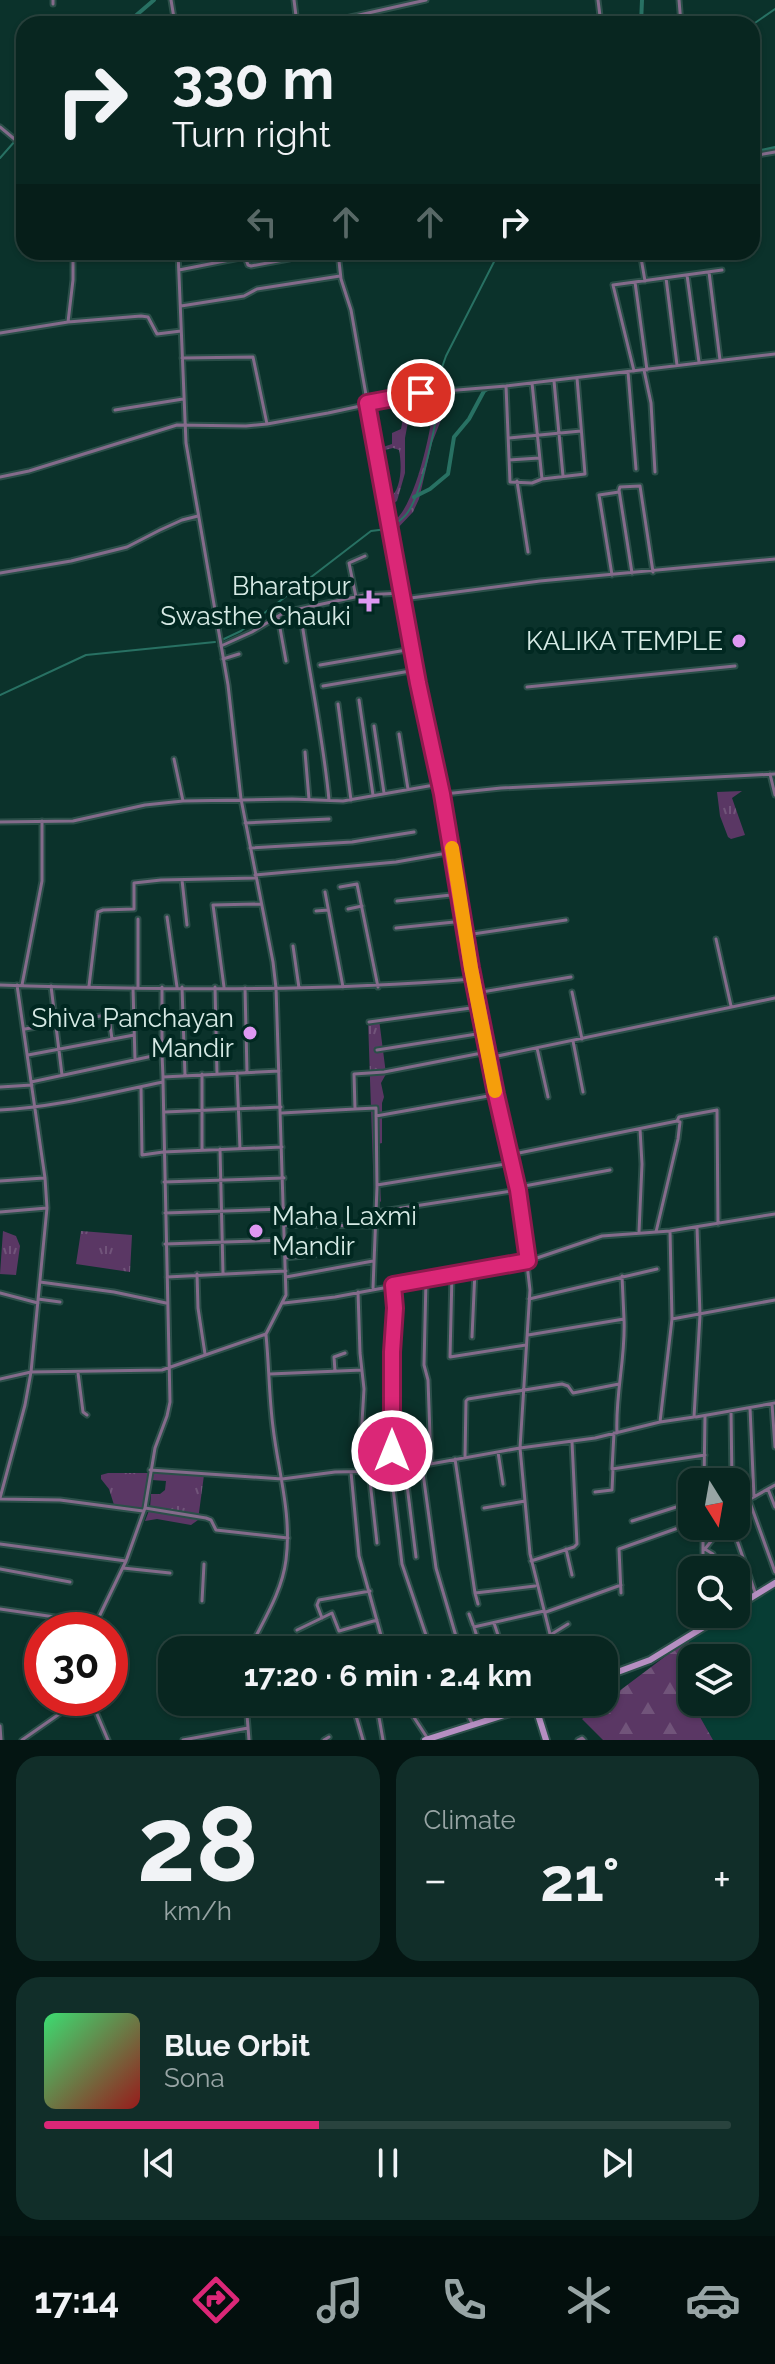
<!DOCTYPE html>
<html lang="en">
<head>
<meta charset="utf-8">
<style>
  body { margin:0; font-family:Raleway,sans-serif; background:#112e29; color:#f1f3f6; height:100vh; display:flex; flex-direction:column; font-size:30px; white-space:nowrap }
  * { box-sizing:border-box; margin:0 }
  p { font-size:26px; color:#98a5a5 }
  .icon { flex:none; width:44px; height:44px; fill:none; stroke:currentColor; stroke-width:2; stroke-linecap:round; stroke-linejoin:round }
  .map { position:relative; height:1740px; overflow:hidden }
  .panel { display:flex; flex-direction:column; gap:16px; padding:16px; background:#041512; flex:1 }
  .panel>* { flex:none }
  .guide { position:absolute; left:16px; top:16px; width:744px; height:244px; border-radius:24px; box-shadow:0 2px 6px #0004,0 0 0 2px #29433e; background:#082620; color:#f1f3f6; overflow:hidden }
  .needle { width:52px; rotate:169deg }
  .fabs { position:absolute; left:678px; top:1468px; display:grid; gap:16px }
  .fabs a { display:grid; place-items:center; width:72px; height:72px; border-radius:16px; background:#082620; box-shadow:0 2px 6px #0004,0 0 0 2px #29433e; font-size:40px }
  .speed { position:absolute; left:24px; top:1612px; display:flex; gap:16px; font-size:40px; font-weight:700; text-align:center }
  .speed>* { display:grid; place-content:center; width:104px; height:104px; border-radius:50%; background:#082620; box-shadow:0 2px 6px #0004,0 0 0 2px #29433e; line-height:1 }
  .speed .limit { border:12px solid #d22; background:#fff; color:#111 }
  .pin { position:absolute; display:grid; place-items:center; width:68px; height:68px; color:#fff; margin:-34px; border:4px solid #fff; border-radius:50%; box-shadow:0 2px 8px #0007 }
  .me { position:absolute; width:88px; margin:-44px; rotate:0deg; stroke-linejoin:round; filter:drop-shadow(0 0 6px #0008) }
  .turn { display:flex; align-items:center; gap:28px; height:168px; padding:0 24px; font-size:36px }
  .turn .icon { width:104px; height:104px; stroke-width:2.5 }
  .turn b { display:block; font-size:56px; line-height:68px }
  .lanes { display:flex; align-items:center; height:76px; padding:0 24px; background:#0003; justify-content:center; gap:40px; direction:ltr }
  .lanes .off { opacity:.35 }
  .big { font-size:60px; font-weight:700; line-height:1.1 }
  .panel .widget { flex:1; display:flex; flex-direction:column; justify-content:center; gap:12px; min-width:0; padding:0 28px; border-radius:24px; background:#112e29 }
  .panel .dial { align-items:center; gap:0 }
  .dial b { font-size:104px; line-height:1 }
  .song { display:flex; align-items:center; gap:24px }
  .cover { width:96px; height:96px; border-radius:12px; background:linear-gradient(135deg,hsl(140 70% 55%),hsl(0 70% 35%)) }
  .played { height:8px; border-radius:4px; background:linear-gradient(90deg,#db2777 40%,#29433e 40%) }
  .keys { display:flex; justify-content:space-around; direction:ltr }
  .heat { display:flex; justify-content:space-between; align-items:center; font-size:44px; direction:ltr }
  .panel .tiles { flex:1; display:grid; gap:16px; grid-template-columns:1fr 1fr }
  .widget:last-child { grid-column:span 2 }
  .trip { position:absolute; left:158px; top:1636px; width:460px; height:80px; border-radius:24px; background:#082620; box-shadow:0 2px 6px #0004,0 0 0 2px #29433e; font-weight:700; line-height:80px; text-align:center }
  .tabs { display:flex; height:128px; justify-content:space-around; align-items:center; background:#030f0d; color:#98a5a5 }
  .tabs .icon { width:56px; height:56px }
  .tabs .on { color:#db2777 }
  .tabs b { font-size:36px; color:#f1f3f6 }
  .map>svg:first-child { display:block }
  .built { fill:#073d34 }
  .grass { fill:url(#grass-tufts) }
  .forest { fill:url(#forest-firs) }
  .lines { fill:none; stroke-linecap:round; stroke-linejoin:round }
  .stream { stroke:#287163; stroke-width:2 }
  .canal { stroke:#287163; stroke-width:4 }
  .street-casing { stroke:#2b4f49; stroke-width:7 }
  .secondary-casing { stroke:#2b4f49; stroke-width:10 }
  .street { stroke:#846b8b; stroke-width:3 }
  .secondary { stroke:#b68fc2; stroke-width:6 }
  .route-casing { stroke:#8e194d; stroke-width:20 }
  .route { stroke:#db2777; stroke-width:14 }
  .slow { stroke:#f59e0b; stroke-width:14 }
  .poi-dot { fill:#de98f2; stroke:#012821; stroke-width:3 }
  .labels { text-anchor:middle; stroke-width:8; stroke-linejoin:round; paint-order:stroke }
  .poi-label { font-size:26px; fill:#d6eae5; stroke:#012821; text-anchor:end }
</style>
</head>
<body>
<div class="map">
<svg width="775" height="1740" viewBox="0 0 775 1740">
  <defs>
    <pattern id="grass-tufts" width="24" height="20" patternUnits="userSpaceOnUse" patternTransform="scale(2)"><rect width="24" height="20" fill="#5a3764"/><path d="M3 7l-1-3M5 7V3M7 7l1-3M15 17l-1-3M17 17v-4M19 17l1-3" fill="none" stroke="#71547a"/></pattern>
    <pattern id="forest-firs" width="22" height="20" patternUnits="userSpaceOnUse" patternTransform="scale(2)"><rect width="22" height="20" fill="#5a3764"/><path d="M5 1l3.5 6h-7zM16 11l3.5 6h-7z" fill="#71547a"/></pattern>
  </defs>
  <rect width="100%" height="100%" fill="#0b322b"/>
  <!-- built -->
  <path class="built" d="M775,1588v152h-62l-13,-23 26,-15h10v-44h-37l-12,-18 43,-26h6v-3z"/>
  <!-- grass -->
  <path class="grass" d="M443,392v23l-11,28 -13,56 -6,13 -19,20 -1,-10c24,-17 40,-100 42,-129z
    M414,396l1,9 -7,17 -3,16v35l-8,28 -7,5 -1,-7c13,-10 13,-34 10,-49l-6,-2 -8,2 -4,7 -1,-9 12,-4v-11l9,-4 6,-31z
    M742,791l-10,7 13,37 -14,4 -3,-2 -8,-21 -3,-24z
    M379,1019l7,55 -5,9 3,14 -2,6v40l-4,1 3,58 -7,-6 -6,-176z
    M3,1231l13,5 4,10 -4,29 -16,-1z
    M81,1231l51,4 -2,37 -54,-8z
    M155,1471l49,4 -6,45 -7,5 -34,-6 -12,2 5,-13 1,-14h9l5,-4 1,-9 -14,-1 1,-8z
    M108,1473h40l-2,34 -2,6 -29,-5 -6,-19 -8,-10v-4z"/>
  <!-- forest -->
  <path class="forest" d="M687,1640l12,18h-7v44h34l-26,15 13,23h-110l-21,-21z"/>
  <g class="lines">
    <!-- stream -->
    <path class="stream" d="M752,25l23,-16
      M0,158l15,-17
      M439,389l1,-16 6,-17 53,-104
      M394,525c5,-4 11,-8 14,-13 14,-20 29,-91 31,-116
      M224,639l17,-8 130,-100 16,-2
      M0,695l86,-40 129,-13"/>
    <!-- canal -->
    <path class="canal" d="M126,24l28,-24
      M641,24l1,-24
      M16,141l8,-10
      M752,153l23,-5
      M414,497l16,-8 18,-15 6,-37 15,-18 15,-28 5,-3"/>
    <defs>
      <path id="street" d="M171,0l4,24
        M294,0l3,24
        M598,0l3,24
        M679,0l2,24
        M53,4v-4
        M319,24l107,-24
        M0,127l24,20
        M752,156l23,-4
        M338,252l3,27 10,31 56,317 35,167 29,174 49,236 10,86 -10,158 10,106 24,96
        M640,252l5,29
        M179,270l66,-13 3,8 3,1 38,-7 4,-2 1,-5
        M709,272l11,88
        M687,275l12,87
        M666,278l11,87
        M635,282l12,88
        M181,306l63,-10 13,-7 83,-13
        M68,322l5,-42v-28
        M0,333l68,-11 73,-6 7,1 9,17 24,-3
        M182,358l71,-1 14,67
        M644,370l7,33 4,69
        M634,371l-21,-86 109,-15
        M628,372l8,97
        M554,381l9,95
        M532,383l10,96
        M506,386l4,96 22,1 10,-4 43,-5 -8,-96
        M115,410l68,-11
        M509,438l72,-7
        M509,460l30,-2
        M0,477l29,-6 148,-46 69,1 21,-2 61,-11 93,-20 85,-7 269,-32
        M517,481l11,71
        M0,573l71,-12 56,-14 33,-17 22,-10 16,-4
        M632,573l-13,-83 1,-3 20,-1 13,86
        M612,575l-13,-80 20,-3
        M356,597l-7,-34 16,-7
        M403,599l137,-18 235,-22
        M300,610c9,63 23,126 29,190
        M278,617l8,44
        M221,646l31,-14 33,-20 79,-17 38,-2
        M223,659l16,-5
        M320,665l92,-16
        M323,686l93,-16
        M527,687l208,-21
        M359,700l14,95
        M338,704l13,96
        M374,726l10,67
        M399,734l9,55
        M305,752l4,47
        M174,759l9,42
        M770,774l5,21
        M444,794l57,-6 274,-14
        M0,822l73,-1 72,-16 38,-4 109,-2 51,2 97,-17
        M245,823l84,-4
        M250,848l102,-6 62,-10
        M255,875l141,-13 57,-10
        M182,880l5,45
        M340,887l17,-3 21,103
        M325,892l18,95
        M397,901l63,-7
        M348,909l14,-3
        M316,911l12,-1
        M167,917l10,70
        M396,928l68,-7
        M466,935l100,-15
        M716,939l15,67
        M293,946l6,42
        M0,985c156,5 316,7 472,-6
        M22,985l20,-104v-60
        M51,986l11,89
        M89,986l9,-74 5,-2 31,-1v-26l27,-3 95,-2
        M138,987v-68
        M162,987v67
        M182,987l3,88
        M215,987l2,87
        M224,987l-11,-82 48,-1
        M133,988l2,72
        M245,988l2,84
        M572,992l10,47
        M476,993l95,-16
        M369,1022l109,-15
        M25,1029l81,-14 3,2 3,22
        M573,1041l10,51
        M537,1048l11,49
        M377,1050l106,-17
        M28,1055l106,-20
        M488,1058l287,-60
        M237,1073l3,76
        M202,1074v76
        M31,1082l131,-28 1,23
        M0,1087l32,-2
        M141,1087l1,68 21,-3 119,-5
        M355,1109l21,-1 1,79 -4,101
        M0,1110c55,-3 109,-17 163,-28v-5l116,-6
        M165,1112l116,-5
        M282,1113l73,-4 -1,-35 30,-2 103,-20
        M376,1116l118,-21
        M677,1121l2,-4 38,-7 1,114
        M220,1149l3,124
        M509,1155l168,-34 3,1 -2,17 -22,93
        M0,1181l44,-3
        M164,1182l120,-4
        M377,1185l134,-22
        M519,1187l91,-17
        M0,1212l47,-4
        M376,1212l142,-22
        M165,1213l120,-4
        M285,1225l90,1
        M639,1232l3,-68 -2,-35
        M165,1244l120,-4
        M285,1258l63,-7
        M197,1274l1,34 7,46
        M452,1274l-2,83 76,-12
        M622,1276l2,43
        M167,1277l119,-6
        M286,1277l87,-16
        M426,1280l-2,85 4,15 3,84
        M40,1282l74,10 52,11
        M393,1285l2,23 -3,44 -1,119 11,93 29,86
        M358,1292l2,61 4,36 -5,83
        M0,1293l38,10
        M38,1299l22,3
        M529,1299l128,-30
        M284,1303l51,-6 193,-36 74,-25 68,-5 105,-17
        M672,1319l103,-19
        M528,1335l96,-16c2,38 -9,75 -7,114
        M472,1337l3,-67
        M335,1371l-1,-14 11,-4
        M78,1373l5,39 4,3
        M270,1374l92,-4
        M0,1379l31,-7 131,-2 104,-36 20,-39 -10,-307 -3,-26 -32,-163 -13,-114 -42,-242 -8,-191
        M772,1404l3,43
        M750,1408l4,89
        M731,1411l1,71
        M696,1417l79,-14
        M660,1422l12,-103 -2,-88
        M614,1433l-2,36 93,-14
        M498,1452l5,32
        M465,1457l1,-56 2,-2 94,-15 6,2 5,7 46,-9
        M455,1459l20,134 60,-7
        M422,1466l14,102 24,82
        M405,1469l11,88
        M150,1470l132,9 53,-7 56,-1 129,-23 75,-10 65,-16 34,-5 6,-102 -3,-88
        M351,1472l8,84 26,94
        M369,1472l8,71
        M704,1482l1,-66
        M768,1489l7,18
        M595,1492l17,-2 1,-21
        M0,1498l25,-93 6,-33 16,-164 -2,-30 -28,-193
        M0,1499l60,1 83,11
        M749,1500l26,72
        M736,1507l39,-22
        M145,1508l61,10 5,2 5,10 72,8
        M484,1508l41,-7
        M632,1521l60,-19
        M732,1526l24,69
        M0,1544l126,17
        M703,1548l10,6 6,16
        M566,1549l6,26
        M705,1549l18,-23
        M531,1561l43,-14 3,-3 -5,-102
        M123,1568l47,5
        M0,1569l70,13
        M703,1570v-44
        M475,1593l3,11
        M621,1593l-2,-44 73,-26
        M202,1601l2,-37
        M0,1609l96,14 -4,7
        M546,1612l75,-27
        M469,1614l4,11
        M322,1618l-5,-13 2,-5 51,-9
        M96,1623l30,-62 19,-53 10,-60 12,-32 3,-14 -7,-320
        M494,1623l9,27
        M297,1630l35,-17 7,18 38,-11
        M249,1650c14,-29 33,-58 37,-90 6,-46 -8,-89 -13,-133 -4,-31 -4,-62 -7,-92
        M481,1650l-7,-23 70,-16
        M526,1650l42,-26
        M61,1698l4,12
        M90,1698l18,42
        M246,1702l3,38
        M352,1702l11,38
        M404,1702l24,37
        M443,1702l2,2 4,-2
        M461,1702l11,21
        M485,1702l7,14
        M377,1706l6,34
        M0,1726l1,14
        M22,1740l43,-30 23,-12
        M183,1740l65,-12
        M324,1740l5,-3
        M578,1740l4,-2 2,2"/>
      <path id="secondary" d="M736,1607l39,-24
        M604,1677l46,-17 75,-46
        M535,1705l11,35
        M425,1740l120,-38"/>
    </defs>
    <!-- street casing -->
    <use href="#street" class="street-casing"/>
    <!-- secondary casing -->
    <use href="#secondary" class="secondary-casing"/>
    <!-- street -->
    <use href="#street" class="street"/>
    <!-- secondary -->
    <use href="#secondary" class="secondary"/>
  </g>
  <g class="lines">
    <defs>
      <path id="route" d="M392,1451v-99l3,-44 -2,-23 135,-24 -10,-71 -22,-96 -25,-126 -29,-174 -24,-111 -51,-280 54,-10"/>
    </defs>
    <!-- route casing -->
    <use href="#route" class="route-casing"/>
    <!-- route -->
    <use href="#route" class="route"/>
    <!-- slow -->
    <path class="slow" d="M452,848l19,120 24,123"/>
  </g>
  <!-- markers -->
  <g class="poi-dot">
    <path d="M365 589h8v8h8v8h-8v8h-8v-8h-8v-8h8z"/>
    <circle cx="739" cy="641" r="8"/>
    <circle cx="250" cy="1033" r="8"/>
    <circle cx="256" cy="1231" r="8"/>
  </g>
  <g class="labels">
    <!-- poi labels -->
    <g class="poi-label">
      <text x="351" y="595">Bharatpur<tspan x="351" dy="30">Swasthe Chauki</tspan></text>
      <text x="723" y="650">KALIKA TEMPLE</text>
      <text x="234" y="1027">Shiva Panchayan<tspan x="234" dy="30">Mandir</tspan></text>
      <text x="272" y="1225" text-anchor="start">Maha Laxmi<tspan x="272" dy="30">Mandir</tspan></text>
    </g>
  </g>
</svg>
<div class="fabs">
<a><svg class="needle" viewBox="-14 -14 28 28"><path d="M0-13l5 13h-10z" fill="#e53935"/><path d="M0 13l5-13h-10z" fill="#98a5a5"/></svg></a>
<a><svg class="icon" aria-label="search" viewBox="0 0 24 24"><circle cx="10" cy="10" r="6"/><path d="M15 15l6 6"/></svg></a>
<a><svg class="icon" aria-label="layers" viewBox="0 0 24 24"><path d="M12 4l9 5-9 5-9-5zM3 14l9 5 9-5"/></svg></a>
</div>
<div class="speed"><div class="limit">30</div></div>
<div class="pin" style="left:421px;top:393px;background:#d93025"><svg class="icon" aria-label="arrive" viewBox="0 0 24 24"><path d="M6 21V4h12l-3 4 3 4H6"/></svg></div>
<svg class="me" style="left:392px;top:1451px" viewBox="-20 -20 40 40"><circle r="17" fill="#db2777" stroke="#fff" stroke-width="3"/><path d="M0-11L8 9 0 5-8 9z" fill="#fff"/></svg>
<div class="trip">17:20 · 6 min · 2.4 km</div>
<div class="guide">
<div class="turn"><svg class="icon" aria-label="right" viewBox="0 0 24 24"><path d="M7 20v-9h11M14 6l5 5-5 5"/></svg><div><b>330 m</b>Turn right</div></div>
<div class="lanes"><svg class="icon off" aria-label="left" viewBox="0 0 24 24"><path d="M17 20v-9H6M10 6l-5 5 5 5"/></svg><svg class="icon off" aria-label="ahead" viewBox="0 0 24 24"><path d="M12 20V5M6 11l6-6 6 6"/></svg><svg class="icon off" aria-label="ahead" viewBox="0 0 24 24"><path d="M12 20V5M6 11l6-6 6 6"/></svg><svg class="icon" aria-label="right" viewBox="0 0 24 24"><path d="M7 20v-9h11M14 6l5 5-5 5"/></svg></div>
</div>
</div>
<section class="panel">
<div class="tiles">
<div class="widget dial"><b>28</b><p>km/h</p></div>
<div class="widget"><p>Climate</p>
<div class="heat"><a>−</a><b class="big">21°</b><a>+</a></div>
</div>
<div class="widget">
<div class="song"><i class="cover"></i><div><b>Blue Orbit</b><p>Sona</p></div></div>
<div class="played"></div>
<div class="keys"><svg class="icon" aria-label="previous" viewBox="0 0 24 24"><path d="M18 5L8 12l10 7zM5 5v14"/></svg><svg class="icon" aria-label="pause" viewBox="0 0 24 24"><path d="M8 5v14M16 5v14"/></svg><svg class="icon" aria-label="next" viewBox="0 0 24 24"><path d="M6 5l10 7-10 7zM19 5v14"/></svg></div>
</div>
</div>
</section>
<nav class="tabs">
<b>17:14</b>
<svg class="icon on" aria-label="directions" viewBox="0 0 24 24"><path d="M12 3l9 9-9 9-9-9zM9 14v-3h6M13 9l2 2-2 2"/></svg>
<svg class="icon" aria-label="music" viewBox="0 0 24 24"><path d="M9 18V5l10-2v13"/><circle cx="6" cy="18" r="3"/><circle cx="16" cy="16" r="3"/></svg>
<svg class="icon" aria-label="phone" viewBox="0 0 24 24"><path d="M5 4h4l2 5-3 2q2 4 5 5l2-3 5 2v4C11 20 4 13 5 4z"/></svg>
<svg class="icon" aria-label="climate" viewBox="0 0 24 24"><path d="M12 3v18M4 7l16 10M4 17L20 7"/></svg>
<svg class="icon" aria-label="car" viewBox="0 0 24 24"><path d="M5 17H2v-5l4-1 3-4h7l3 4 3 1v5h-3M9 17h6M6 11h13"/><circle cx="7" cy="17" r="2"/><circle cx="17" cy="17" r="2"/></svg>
</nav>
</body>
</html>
